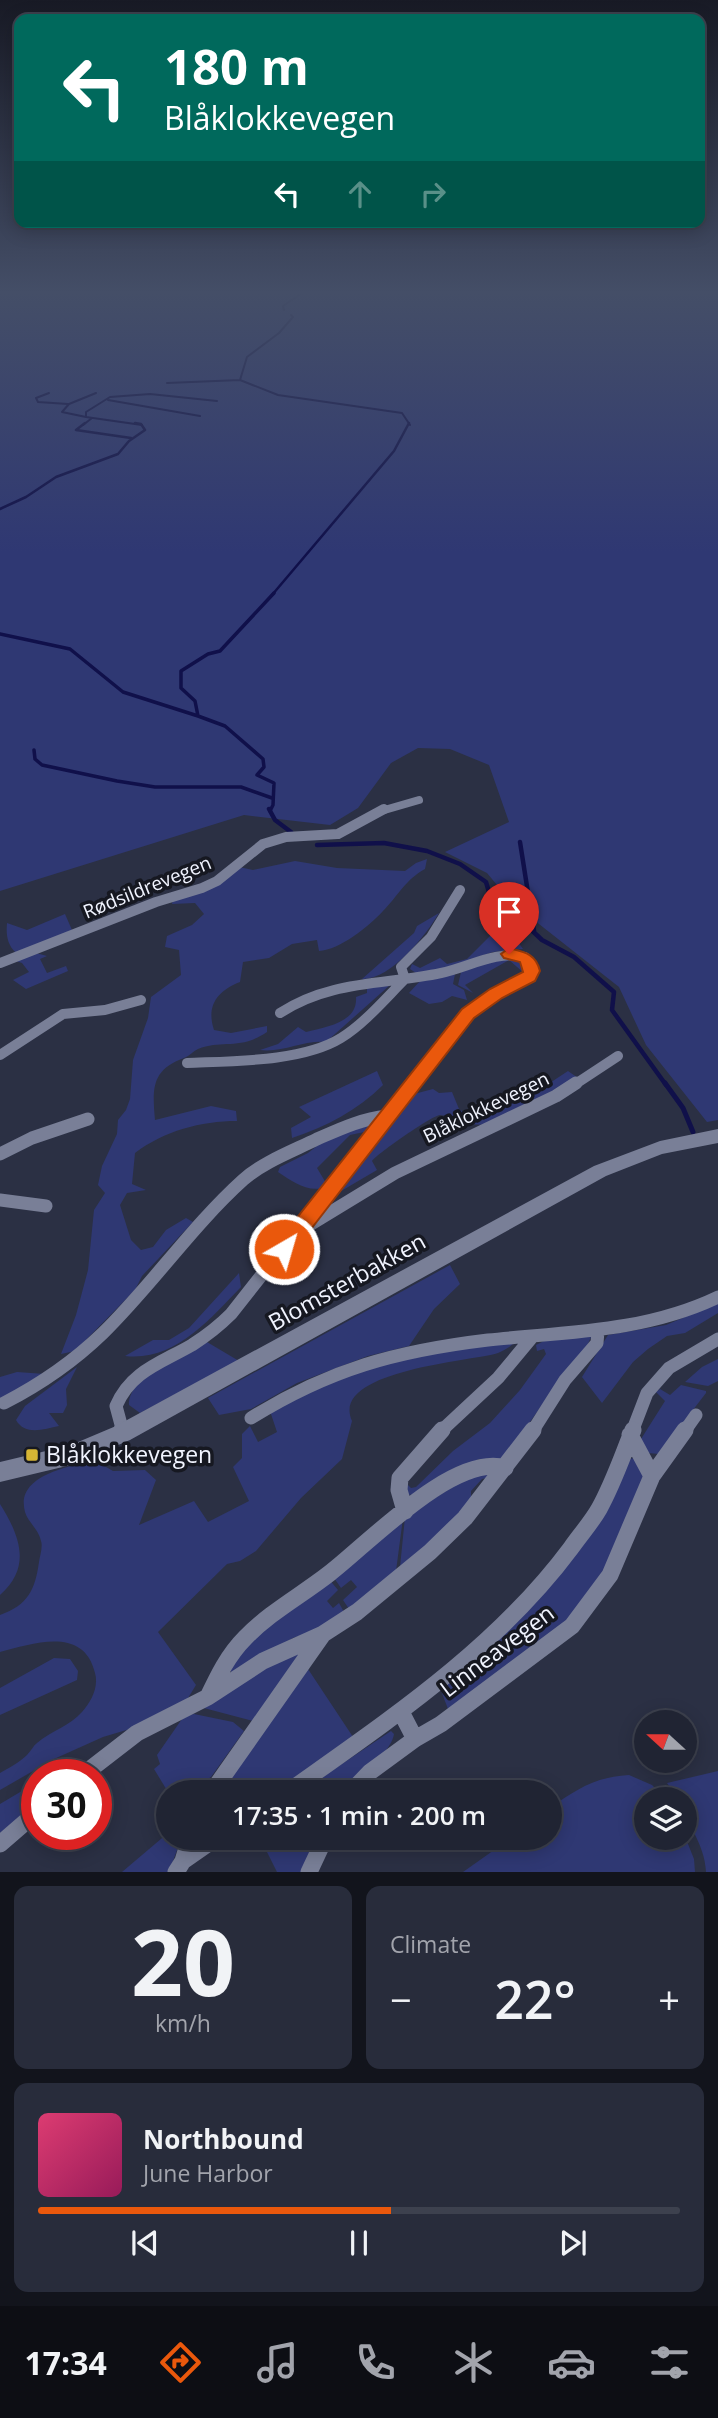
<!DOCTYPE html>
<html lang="en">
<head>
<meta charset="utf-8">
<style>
  body { margin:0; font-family:"Open Sans",sans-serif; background:#282c3b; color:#f1f3f6; height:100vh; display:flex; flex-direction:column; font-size:26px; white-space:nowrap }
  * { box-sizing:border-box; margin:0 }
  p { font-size:23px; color:#a2a4ac }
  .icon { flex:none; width:38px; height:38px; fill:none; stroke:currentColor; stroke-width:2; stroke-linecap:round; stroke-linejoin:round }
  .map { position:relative; height:1872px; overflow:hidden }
  .panel { display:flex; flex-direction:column; gap:14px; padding:14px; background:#12141c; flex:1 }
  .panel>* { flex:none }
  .guide { position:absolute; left:14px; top:14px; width:691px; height:214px; border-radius:14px; box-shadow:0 4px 18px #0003,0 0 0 2px #3d414e; background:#00695c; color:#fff; overflow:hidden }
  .needle { width:46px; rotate:291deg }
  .controls { position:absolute; left:634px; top:1710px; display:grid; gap:14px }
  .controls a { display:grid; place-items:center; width:63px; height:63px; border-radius:50%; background:#202433; box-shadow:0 4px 18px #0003,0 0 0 2px #3d414e; font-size:35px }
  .speed { position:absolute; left:21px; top:1759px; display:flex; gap:14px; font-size:35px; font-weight:700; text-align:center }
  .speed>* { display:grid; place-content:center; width:91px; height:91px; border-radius:50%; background:#202433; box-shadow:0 4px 18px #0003,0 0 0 2px #3d414e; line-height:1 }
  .speed .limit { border:10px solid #d22; background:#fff; color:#111 }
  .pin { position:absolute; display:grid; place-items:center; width:60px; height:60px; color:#fff; margin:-72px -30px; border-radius:50% 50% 50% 0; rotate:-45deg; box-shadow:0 0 7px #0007 }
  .pin .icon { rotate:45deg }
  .me { position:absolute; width:77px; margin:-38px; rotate:38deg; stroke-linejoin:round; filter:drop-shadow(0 0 5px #0008) }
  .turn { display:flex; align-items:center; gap:24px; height:147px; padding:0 35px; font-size:32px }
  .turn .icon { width:91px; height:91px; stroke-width:2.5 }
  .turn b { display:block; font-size:49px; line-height:60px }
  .lanes { display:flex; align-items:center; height:66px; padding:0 35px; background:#0003; justify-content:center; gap:35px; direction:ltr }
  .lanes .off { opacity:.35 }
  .big { font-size:52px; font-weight:600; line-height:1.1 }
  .panel .tile { flex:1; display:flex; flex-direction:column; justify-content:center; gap:10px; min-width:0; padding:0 24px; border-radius:14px; background:#282c3b }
  .panel .dial { align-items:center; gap:0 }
  .dial b { font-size:91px; line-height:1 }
  .song { display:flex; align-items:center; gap:21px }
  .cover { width:84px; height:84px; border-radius:10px; background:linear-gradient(135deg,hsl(340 70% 55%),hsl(330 70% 35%)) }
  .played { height:7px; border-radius:4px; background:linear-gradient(90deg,#ea580c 55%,#3d414e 55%) }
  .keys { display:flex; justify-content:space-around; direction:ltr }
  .heat { display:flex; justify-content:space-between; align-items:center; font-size:38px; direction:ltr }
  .panel .tiles { flex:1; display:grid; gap:14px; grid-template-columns:1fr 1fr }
  .tile:last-child { grid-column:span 2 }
  .trip { position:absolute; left:156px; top:1780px; width:406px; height:70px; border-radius:35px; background:#202433; box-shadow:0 4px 18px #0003,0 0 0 2px #3d414e; font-weight:600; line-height:70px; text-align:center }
  .dock { display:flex; height:112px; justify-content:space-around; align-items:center; background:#0d0e14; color:#a2a4ac }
  .dock .icon { width:49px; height:49px }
  .dock .on { color:#ea580c }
  .dock b { font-size:32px; color:#f1f3f6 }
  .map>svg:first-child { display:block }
  .green { fill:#2f3873 }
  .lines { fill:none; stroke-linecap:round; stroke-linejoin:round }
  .stream-far4 { stroke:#10104a; stroke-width:2 }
  .stream-far3 { stroke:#10104a; stroke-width:2.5 }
  .stream-far2 { stroke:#10104a; stroke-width:3.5 }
  .stream-far1 { stroke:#10104a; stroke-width:4.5 }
  .stream { stroke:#10104a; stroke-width:5 }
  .minor-far3 { stroke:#797f97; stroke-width:8 }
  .minor-far2 { stroke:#797f97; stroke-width:10 }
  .minor-far1 { stroke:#797f97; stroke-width:13 }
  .minor { stroke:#797f97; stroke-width:17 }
  .tertiary { fill:#797f97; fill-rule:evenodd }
  .route { fill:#ea580c; stroke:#983908; stroke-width:2 }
  .poi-dot { fill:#d6b534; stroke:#161821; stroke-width:2.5 }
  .labels { text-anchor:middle; stroke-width:7; stroke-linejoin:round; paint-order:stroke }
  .street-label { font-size:19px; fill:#f1f4ff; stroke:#161821 }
  .near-street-label { font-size:23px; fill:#f1f4ff; stroke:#161821 }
  .near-poi-label { font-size:23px; fill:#f1f4ff; stroke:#161821; text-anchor:start }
</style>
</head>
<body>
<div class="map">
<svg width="718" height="1872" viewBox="0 0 718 1872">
  <rect width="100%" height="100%" fill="#2b3044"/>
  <!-- green -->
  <path class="green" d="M0,290h718v830l-11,2 -61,-77 -27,-58 -108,-85 -24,-29 -42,-21 64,-30 -20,-57 -39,-16 -32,-1 -27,15 -33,45 -28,17 -86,-10 -244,76z
    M427,859l-2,10c-20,11 -27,27 -42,42 -14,15 -43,39 -64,40l-2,-11 -25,4 -23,14 -26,4 -3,20c-23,9 -34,24 -26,48l17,3 36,-7v6c-28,19 -44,7 -69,17 -5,2 -8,7 -14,9 -32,12 -32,29 -29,62l56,-14 25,5 1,10c-36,0 -73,10 -102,32l-3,31 14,6 -19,3 -7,12 11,35 10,10 12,-3 13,-17 20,-12 7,4 -51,54 -7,14 -60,61 -14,3 15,-39 12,-45 6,-60 11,-17 -7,-8 4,-19 15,-32 1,-14 8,-10 4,-11 3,-39 15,-42 3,-21 30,-22 -2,-25 -14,-3 2,-11 25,-11 12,-11 -9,-11 -23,1 1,-4 66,-33 14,3 42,-9 42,7 68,3 11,-8z
    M439,913c-13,22 -48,67 -77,66l52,-46 3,-7z
    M65,914l7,16 -56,23c-9,-9 -10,-18 -9,-30l20,7z
    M496,916l11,10 16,23 -30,3 -44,15 -33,6 -6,-4 2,-5 8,4 20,-10 7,6 20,-5 28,-28 -3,-3z
    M36,953l11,3 -7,3 7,14 19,-7 2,5 -42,18 -13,-9 16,-8 -7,-9 -6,-2z
    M502,957l21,5 3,6 -2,5 -15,-13 -44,25 8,8 -15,-8 3,-13z
    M455,974l-2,10 11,6 3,10 -15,-4 -10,6 -13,2 -20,-11 11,-12z
    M390,985l-64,57c-23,-2 -43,11 -66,8l18,-6 20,-17 8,5c19,-5 52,-9 50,-35l11,-4v-5z
    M377,1071l6,14c-25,25 -57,42 -91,53l-1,-10 20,-11 -12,-10z
    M568,1071l10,7 -90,46c-18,4 -30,-8 -48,-9 -7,0 -62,38 -68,46l5,9 -46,27 83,-103 19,-5 6,4 13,-1 7,17 12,8 48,-19 11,-2z
    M371,1125l2,2 -4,4 -19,4 -33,33 9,15 -3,5c-17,4 -31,-7 -45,-16l2,-5 28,-14 19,-15z
    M450,1265l10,19 -26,25 -25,37 -41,10 -71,27 -46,26 -32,6 -11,-17z
    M239,1273l2,14c-31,32 -67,75 -116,69l28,-16h16l20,-12z
    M718,1303v10l-33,20 -18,3 -19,13 -15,13 -31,41 -20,-26 26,-42 58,-10z
    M588,1335l3,2 -7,16 -25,28 -56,79 -24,-1 -64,35 -6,1 -5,-7 4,-3 3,3 5,-1 37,-36 37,-28 30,-33 26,-36 -2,-5 -7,2 -1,-6 8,-4z
    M516,1341c-4,5 -11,9 -18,12 -24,8 -169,17 -146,68l-10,38 -41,39 -45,53 -16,10 -13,3 -69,68 38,53 -11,18 -42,22 -40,12 -49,22 -54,31v-17c9,-5 20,-11 27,-18 4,-4 6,-9 10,-12 14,-12 33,-17 45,-31 9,-10 17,-25 13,-39 -11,-47 -61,-30 -95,-21v-37c28,-10 35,-25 39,-53 1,-6 4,-16 2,-21 -2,-11 -13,-19 -16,-29 -10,-37 44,-45 69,-52l19,11 32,-1 11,10 -17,45 55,-24 14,21 41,-21 -16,-34 9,-9v-24l8,-8 8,16 19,-10 -7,-21 55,-30 70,-22z
    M207,1342l32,19 -99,52 -11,-8c0,-31 54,-50 78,-63z
    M718,1359v22l-10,5 -23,-4 17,-15z
    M77,1367l-11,22 1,16 -4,8h-14l10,13c-15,3 -34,10 -43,-6l9,-14z
    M17,1372l28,2 -45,25v-22z
    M681,1385l25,6v2l-47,61 -11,-1 -7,-14 24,-38 -9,-9 4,-3 10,6z
    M633,1458l12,19 -43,101 -36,46 -118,85 -8,-21 64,-57 124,-171z
    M488,1471l-1,7 -5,1 -11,12v9l-35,37 -36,30 5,-50 57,-36z
    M0,1504c20,32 32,63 0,91z
    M403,1518l-7,53 -47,38 -6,-9 14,-13 -6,-7 -10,8 -9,-13z
    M328,1578l10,12 -11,11 6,7 6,-5 5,9 -26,18 -25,8 -59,34h-3l-1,-4 13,-21z
    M300,1653l-47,68 -53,-14 77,-50z
    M54,1658l16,1 8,12 -1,9 -77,35v-27z
    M306,1666l49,74 -78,52h-61z
    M194,1714l39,8 11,9 -33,46 -25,15h-18l-14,-23 6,-5 -3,-9 27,-39z
    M391,1731l3,3c-3,21 -38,40 -52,58h-42z
    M718,1771v101h-12c-1,-30 -22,-48 -22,-73h-6l-11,-16z
    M629,1775l23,10 14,14h-20v39h38v-4l10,25 1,13h-232l48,-34h39v-30c27,-19 45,-31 79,-33z
    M37,1782v22l-37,29v-29z
    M168,1833v5h11l1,4 -11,30h-47z
    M251,1838h66l-16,34h-24l-10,-20 -17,-10z"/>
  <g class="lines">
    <!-- stream-far4 -->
    <path class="stream-far4" d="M284,310l-1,-4 19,-13 -2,-3
      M291,315l2,2 -14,16 -32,24 -7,23 38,15 124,18 8,12
      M167,383l73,-3
      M49,393l-13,5 2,4 30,2
      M108,400l92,16
      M86,417l-24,-5 7,-8 27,-11
      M83,425l9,-7
      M142,425l-56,-8v-5l24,-15 40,-3 67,7"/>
    <!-- stream-far3 -->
    <path class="stream-far3" d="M85,423l-9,7 55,8
      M0,509l26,-12 30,-20 62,-23 11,-13 16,-11 -4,-6 -6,-1
      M272,595l122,-144 15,-28"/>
    <!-- stream-far2 -->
    <path class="stream-far2" d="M0,634l70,15 53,43 75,24
      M34,750l1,9 7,6 75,16 38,6h86l31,11
      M270,811l3,-6 1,-22 -17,-8 7,-8 -1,-8 -38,-33 -27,-10 -3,-15 -14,-13v-17l27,-17 12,-3 54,-58"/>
    <!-- stream-far1 -->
    <path class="stream-far1" d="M269,809l6,11 16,12
      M520,842l14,89
      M317,845l67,-2 43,8 33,13 26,18 6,20 30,19 20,19 32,17 40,35 -2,18 54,75"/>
    <!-- stream -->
    <path class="stream" d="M665,1083l18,25 10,24"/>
    <!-- minor-far3 -->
    <path class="minor-far3" d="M381,811l38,-11"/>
    <!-- minor-far2 -->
    <path class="minor-far2" d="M0,963l156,-61 46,-14 15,-7 46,-37 23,-7 52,-3 46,-25
      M405,979l-4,-12 30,-30 29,-47
      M280,1013c50,-33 105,-28 161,-40 28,-6 55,-23 84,-16l7,14c-5,11 -49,29 -63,41 -21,18 -40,50 -57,73
      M0,1055l63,-41 42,-4 36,-10
      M187,1063c45,-2 115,-1 154,-25 24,-15 44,-39 64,-59
      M574,1085l44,-29"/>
    <!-- minor-far1 -->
    <path class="minor-far1" d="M0,1154l32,-16 56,-19
      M0,1200l46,6
      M303,1229l92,-56 161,-77 20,-13
      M4,1403c37,-19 69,-41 99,-70 49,-48 89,-107 140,-153 20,-18 50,-29 74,-41 23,-10 44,-20 70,-23
      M251,1418c79,-49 145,-67 237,-78 78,-8 157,-8 230,-43
      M123,1432l-7,-26c15,-35 45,-43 76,-61 14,-9 27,-19 39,-31l182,-231
      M440,1432l58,-54 35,-42
      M532,1432l33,-52 32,-37 1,-12
      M632,1432l15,-39 22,-25 49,-29
      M684,1432l12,-17"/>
    <!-- minor -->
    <path class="minor" d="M122,1430l1,3
      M630,1435l22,41
      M405,1511l-6,-21 1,-12 42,-48
      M208,1697c10,-21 20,-42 37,-59 25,-26 57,-43 85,-65 39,-30 124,-120 175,-105
      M401,1712l14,27
      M84,1774l53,-41 71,-36 55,-36 60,-27
      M212,1792l111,-158 34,-22 73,-60 35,-34 68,-88
      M288,1792c101,-72 208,-143 283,-244 9,-13 20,-25 28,-39 14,-25 23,-52 34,-79
      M351,1792l19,-20 45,-33 26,-15 131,-98 38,-51 42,-99 33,-46
      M0,1844l37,-32
      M183,1861l7,-23
      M176,1872l7,-11 33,-23
      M309,1872l16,-34"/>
    <!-- tertiary -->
    <path class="tertiary" d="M718,1129v14l-56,11 -56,22 -476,264 -59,25 -71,17v-20l71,-17 45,-19 478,-260 66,-25z"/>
  </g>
  <!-- sky -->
  <linearGradient id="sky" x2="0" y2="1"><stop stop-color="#181a25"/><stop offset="0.53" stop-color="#444e67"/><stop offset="1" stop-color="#444e67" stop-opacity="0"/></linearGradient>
  <rect width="718" height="552" fill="url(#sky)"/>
  <!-- route -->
  <path class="route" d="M509,948c16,4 27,6 31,23l-5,10 -33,17 -28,20 -183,237 -7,3 -7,-3 -3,-6 3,-6 185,-234 28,-20 33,-17 -3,-10 -16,-4 -3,-4z"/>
  <!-- markers -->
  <rect class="poi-dot" x="25" y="1448" width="14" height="14" rx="3.5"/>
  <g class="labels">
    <!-- street labels -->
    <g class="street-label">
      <text transform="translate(147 887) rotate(-22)" y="7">Rødsildrevegen</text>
      <text transform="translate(486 1107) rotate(-26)" y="7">Blåklokkevegen</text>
    </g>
    <!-- near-street labels -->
    <g class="near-street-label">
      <text transform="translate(347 1282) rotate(-29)" y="8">Blomsterbakken</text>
      <text transform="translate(497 1651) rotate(-37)" y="8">Linneavegen</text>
    </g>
    <!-- near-poi labels -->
    <g class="near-poi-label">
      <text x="46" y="1463">Blåklokkevegen</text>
    </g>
  </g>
</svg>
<div class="controls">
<a><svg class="needle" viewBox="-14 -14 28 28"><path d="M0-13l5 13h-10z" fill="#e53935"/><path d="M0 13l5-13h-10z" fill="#a2a4ac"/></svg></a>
<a><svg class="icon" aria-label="layers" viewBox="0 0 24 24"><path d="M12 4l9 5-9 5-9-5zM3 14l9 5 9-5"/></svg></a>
</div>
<div class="speed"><div class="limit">30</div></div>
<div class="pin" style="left:509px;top:954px;background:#d93025"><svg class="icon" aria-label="arrive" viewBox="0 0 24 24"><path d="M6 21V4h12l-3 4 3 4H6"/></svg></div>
<svg class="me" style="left:284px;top:1249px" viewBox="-20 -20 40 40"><circle r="17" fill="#ea580c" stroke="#fff" stroke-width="3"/><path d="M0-11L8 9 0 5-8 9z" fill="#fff"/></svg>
<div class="trip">17:35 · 1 min · 200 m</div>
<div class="guide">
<div class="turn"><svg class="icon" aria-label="left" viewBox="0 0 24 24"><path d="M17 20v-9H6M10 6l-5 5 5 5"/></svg><div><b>180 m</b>Blåklokkevegen</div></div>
<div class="lanes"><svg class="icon" aria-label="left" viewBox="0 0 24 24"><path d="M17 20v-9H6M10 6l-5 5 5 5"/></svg><svg class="icon off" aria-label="ahead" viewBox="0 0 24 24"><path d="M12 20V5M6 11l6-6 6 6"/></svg><svg class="icon off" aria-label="right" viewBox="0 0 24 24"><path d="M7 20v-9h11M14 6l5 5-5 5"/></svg></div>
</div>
</div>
<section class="panel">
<div class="tiles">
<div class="tile dial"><b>20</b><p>km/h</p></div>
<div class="tile"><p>Climate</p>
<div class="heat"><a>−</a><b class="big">22°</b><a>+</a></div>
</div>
<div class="tile">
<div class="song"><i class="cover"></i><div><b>Northbound</b><p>June Harbor</p></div></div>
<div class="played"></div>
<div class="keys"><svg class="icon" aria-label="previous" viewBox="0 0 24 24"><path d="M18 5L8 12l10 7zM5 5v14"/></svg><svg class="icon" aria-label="pause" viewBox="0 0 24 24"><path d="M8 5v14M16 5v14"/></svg><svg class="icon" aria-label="next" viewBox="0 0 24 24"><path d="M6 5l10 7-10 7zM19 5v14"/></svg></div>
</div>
</div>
</section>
<nav class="dock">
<b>17:34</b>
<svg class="icon on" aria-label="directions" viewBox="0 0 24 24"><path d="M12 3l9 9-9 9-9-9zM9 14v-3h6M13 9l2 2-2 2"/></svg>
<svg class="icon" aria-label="music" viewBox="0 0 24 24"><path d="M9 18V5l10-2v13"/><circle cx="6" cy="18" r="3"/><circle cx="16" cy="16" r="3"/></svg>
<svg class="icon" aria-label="phone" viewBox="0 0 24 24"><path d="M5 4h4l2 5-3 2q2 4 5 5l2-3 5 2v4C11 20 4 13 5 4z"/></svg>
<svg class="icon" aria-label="climate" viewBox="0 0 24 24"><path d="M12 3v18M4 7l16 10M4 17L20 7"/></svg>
<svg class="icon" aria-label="car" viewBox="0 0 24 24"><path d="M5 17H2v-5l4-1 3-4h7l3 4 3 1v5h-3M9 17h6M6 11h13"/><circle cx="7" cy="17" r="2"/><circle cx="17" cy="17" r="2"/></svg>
<svg class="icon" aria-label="filters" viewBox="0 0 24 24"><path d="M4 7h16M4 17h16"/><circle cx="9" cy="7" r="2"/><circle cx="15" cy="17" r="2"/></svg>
</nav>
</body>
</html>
